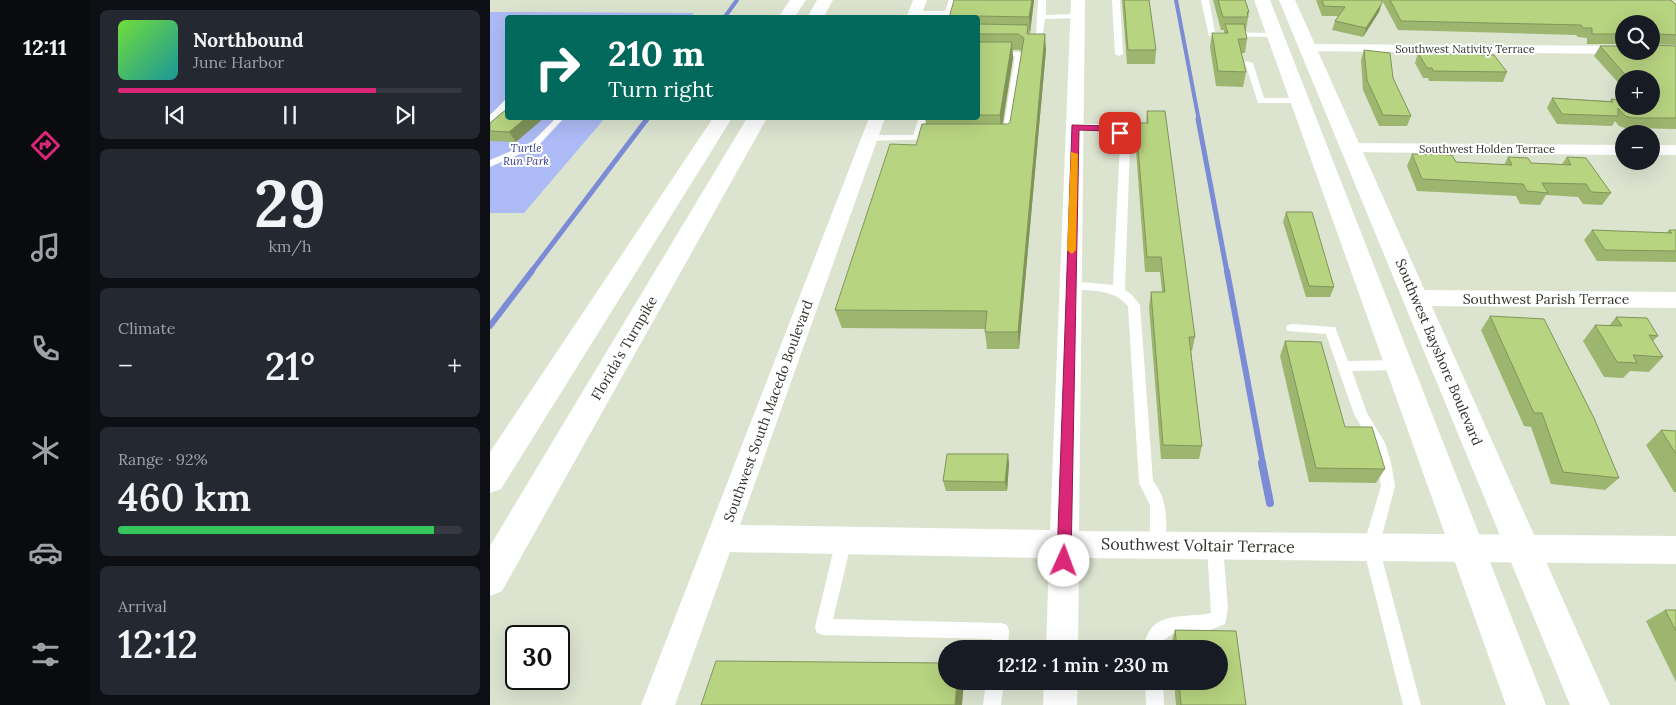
<!DOCTYPE html>
<html lang="en">
<head>
<meta charset="utf-8">
<style>
  body { margin:0; font-family:Lora,serif; background:#242831; color:#f1f3f6; height:100vh; display:flex; flex-direction:column; font-size:19px; white-space:nowrap }
  * { box-sizing:border-box; margin:0 }
  p { font-size:16px; color:#9ea1a6 }
  .icon { flex:none; width:28px; height:28px; fill:none; stroke:currentColor; stroke-width:2; stroke-linecap:round; stroke-linejoin:round }
  .map { position:relative; flex:1; overflow:hidden }
  .drawer { display:flex; flex-direction:column; gap:10px; padding:10px; background:#0d0f14; width:400px }
  .drawer>* { flex:none }
  .banner { position:absolute; left:15px; top:15px; width:475px; height:105px; border-radius:5px; box-shadow:0 5px 20px #0002; background:#00695c; color:#fff; overflow:hidden }
  .fabs { position:absolute; left:1125px; top:15px; display:grid; gap:10px }
  .fabs a { display:grid; place-items:center; width:45px; height:45px; border-radius:50%; background:#171b24; box-shadow:0 5px 20px #0002; font-size:25px }
  .speed { position:absolute; left:15px; top:625px; display:flex; gap:10px; font-size:25px; font-weight:700; text-align:center }
  .speed>* { display:grid; place-content:center; width:65px; height:65px; border-radius:50%; background:#171b24; box-shadow:0 5px 20px #0002; line-height:1 }
  .speed .limit { border:2px solid #111; border-radius:8px; background:#fff; color:#111 }
  .pin { position:absolute; display:grid; place-items:center; width:42px; height:42px; color:#fff; margin:-21px; border-radius:10px; box-shadow:0 2px 8px #0006 }
  .me { position:absolute; width:55px; margin:-28px; rotate:2deg; stroke-linejoin:round; filter:drop-shadow(0 0 4px #0008) }
  .turn { display:flex; align-items:center; gap:18px; height:105px; padding:0 20px; font-size:22px }
  .turn .icon { width:65px; height:65px; stroke-width:2.5 }
  .turn b { display:block; font-size:35px; line-height:42px }
  .big { font-size:38px; font-weight:600; line-height:1.1 }
  .drawer .tile { flex:1; display:flex; flex-direction:column; justify-content:center; gap:8px; min-width:0; padding:0 18px; border-radius:8px; background:#242831 }
  .drawer .dial { align-items:center; gap:0 }
  .dial b { font-size:65px; line-height:1 }
  .song { display:flex; align-items:center; gap:15px }
  .cover { width:60px; height:60px; border-radius:8px; background:linear-gradient(135deg,hsl(100 70% 55%),hsl(180 70% 35%)) }
  .played { height:5px; border-radius:2px; background:linear-gradient(90deg,#db2777 75%,#363941 75%) }
  .keys { display:flex; justify-content:space-around; direction:ltr }
  .heat { display:flex; justify-content:space-between; align-items:center; font-size:28px; direction:ltr }
  .charge { height:8px; border-radius:4px; background:linear-gradient(90deg,#34c759 92%,#363941 0) }
  .trip { position:absolute; left:448px; top:640px; width:290px; height:50px; border-radius:25px; background:#171b24; box-shadow:0 5px 20px #0002; font-weight:600; line-height:50px; text-align:center }
  main { display:flex; flex:1; min-height:0 }
  .tab-bar { display:flex; flex-direction:column; width:90px; justify-content:space-around; align-items:center; background:#090b0e; color:#9ea1a6 }
  .tab-bar .icon { width:35px; height:35px }
  .tab-bar .on { color:#db2777 }
  .tab-bar b { font-size:22px; color:#f1f3f6 }
  .map>svg:first-child { display:block }
  .green { fill:#acbbf6 }
  .lines { fill:none; stroke-linecap:round; stroke-linejoin:round }
  .stream-far3 { stroke:#7b8bd6; stroke-width:4 }
  .stream-far2 { stroke:#7b8bd6; stroke-width:5 }
  .stream-far1 { stroke:#7b8bd6; stroke-width:6 }
  .stream { stroke:#7b8bd6; stroke-width:8 }
  .service { fill:#fff; fill-rule:evenodd }
  .minor { fill:#fff; fill-rule:evenodd }
  .secondary { fill:#fff; fill-rule:evenodd }
  .motorway { fill:#fff; fill-rule:evenodd }
  .wall { fill:#9db66f; fill-rule:evenodd }
  .shaded-wall { fill:#80945a }
  .building { fill:#b7d481; stroke:#80945a }
  .route { fill:#db2777; stroke:#8e194d }
  .slow { fill:#f59e0b }
  .labels { text-anchor:middle; stroke-width:4; stroke-linejoin:round; paint-order:stroke }
  .far-street-label { font-size:11px; fill:#31342c; stroke:#fff }
  .far-park-label { font-size:11px; font-style:italic; fill:#333c94; stroke:#fff }
  .street-label { font-size:14px; fill:#31342c; stroke:#fff }
  .near-street-label { font-size:16px; fill:#31342c; stroke:#fff }
</style>
</head>
<body>
<main>
<nav class="tab-bar">
<b>12:11</b>
<svg class="icon on" aria-label="directions" viewBox="0 0 24 24"><path d="M12 3l9 9-9 9-9-9zM9 14v-3h6M13 9l2 2-2 2"/></svg>
<svg class="icon" aria-label="music" viewBox="0 0 24 24"><path d="M9 18V5l10-2v13"/><circle cx="6" cy="18" r="3"/><circle cx="16" cy="16" r="3"/></svg>
<svg class="icon" aria-label="phone" viewBox="0 0 24 24"><path d="M5 4h4l2 5-3 2q2 4 5 5l2-3 5 2v4C11 20 4 13 5 4z"/></svg>
<svg class="icon" aria-label="climate" viewBox="0 0 24 24"><path d="M12 3v18M4 7l16 10M4 17L20 7"/></svg>
<svg class="icon" aria-label="car" viewBox="0 0 24 24"><path d="M5 17H2v-5l4-1 3-4h7l3 4 3 1v5h-3M9 17h6M6 11h13"/><circle cx="7" cy="17" r="2"/><circle cx="17" cy="17" r="2"/></svg>
<svg class="icon" aria-label="filters" viewBox="0 0 24 24"><path d="M4 7h16M4 17h16"/><circle cx="9" cy="7" r="2"/><circle cx="15" cy="17" r="2"/></svg>
</nav>
<section class="drawer">
<div class="tile">
<div class="song"><i class="cover"></i><div><b>Northbound</b><p>June Harbor</p></div></div>
<div class="played"></div>
<div class="keys"><svg class="icon" aria-label="previous" viewBox="0 0 24 24"><path d="M18 5L8 12l10 7zM5 5v14"/></svg><svg class="icon" aria-label="pause" viewBox="0 0 24 24"><path d="M8 5v14M16 5v14"/></svg><svg class="icon" aria-label="next" viewBox="0 0 24 24"><path d="M6 5l10 7-10 7zM19 5v14"/></svg></div>
</div>
<div class="tile dial"><b>29</b><p>km/h</p></div>
<div class="tile"><p>Climate</p>
<div class="heat"><a>−</a><b class="big">21°</b><a>+</a></div>
</div>
<div class="tile"><p>Range · 92%</p><b class="big">460 km</b><div class="charge"></div></div>
<div class="tile"><p>Arrival</p><b class="big">12:12</b></div>
</section>
<div class="map">
<svg width="1186" height="705" viewBox="0 0 1186 705">
  <rect width="100%" height="100%" fill="#dce4d0"/>
  <!-- green -->
  <path class="green" d="M0,12l204,1 -5,5h-181v100h97l-81,95h-34z"/>
  <g class="lines">
    <!-- stream-far3 -->
    <path class="stream-far3" d="M686,0l23,121
      M234,18l13,-18
      M156,121l2,-3"/>
    <!-- stream-far2 -->
    <path class="stream-far2" d="M708,119l29,153
      M41,272l116,-153"/>
    <!-- stream-far1 -->
    <path class="stream-far1" d="M737,271l36,193
      M0,326l42,-55"/>
    <!-- stream -->
    <path class="stream" d="M772,463l8,40"/>
    <!-- service -->
    <path class="service" d="M459,0h8l-6,15h-36l-4,-2 4,-2h30z
      M548,0h8v15l32,-1 4,2 -4,2 -33,1 -3,20h-18v-4h12z
      M622,0h8l3,54 -4,2 -4,-2z
      M711,0h8l6,32 60,1 4,2 -4,2 -66,-1z
      M488,52h41l4,2 -13,85h-6l-2,-2 13,-81h-37z
      M756,61l7,2 11,35h36l3,1v4h-45l-13,-40z
      M15,100h3v7l-18,16v-8z
      M66,118h8l-26,28 -48,21v-7l42,-18z
      M429,118h8l-5,16 15,1v4l-68,2 -5,-3 5,-3h44z
      M585,124c25,1 43,-5 55,20l-5,146 7,5 8,10 13,176c16,19 13,42 13,65l-3,5 -5,2 -5,-2 -3,-5v-41l-11,-22 -11,-177c-20,-24 -54,-10 -63,-21l6,-4 42,4 7,-141c-9,-21 -29,-11 -48,-15v-4z
      M802,324l43,3 13,34 51,-1 4,2 2,3 -2,3 -4,2 -47,1 15,42 18,30 6,20 4,23 -16,61 42,158h-18l-40,-158 18,-61 -4,-23 -6,-19 -17,-30 -28,-80 -38,-3 -2,-3 2,-3z
      M354,533l5,2 3,5 -19,79 168,4 6,2 2,6 -1,18h-18l2,-10 -169,-4 -6,-2 -2,-6 21,-87 3,-5z
      M725,539l5,2 3,5 5,62 -3,16 -15,6 -36,3 -12,8v8h-18c4,-40 39,-30 67,-36l-4,-67 3,-5z
      M496,681h18l-3,24h-18z
      M655,681h18l1,24h-18z"/>
    <!-- minor -->
    <path class="minor" d="M423,0h14l-7,18h-14z
      M581,0h14l-6,531 597,5v28l-597,-6 -1,91h-32l3,-91 -319,-6 -55,153h-34l228,-587h16l-145,407 310,5z
      M817,44l317,2v5h7l-7,3 -322,-3 -2,-3 2,-3z
      M861,143l273,2v10l-279,-3 -3,-4 3,-4z
      M1161,145h25v10h-25z
      M925,290l261,2v16l-261,-2 -8,-2 -3,-6 3,-6z
      M554,681h34l-1,24h-34z"/>
    <!-- secondary -->
    <path class="secondary" d="M764,0h16l276,705h-40z
      M789,0h16l315,705h-40z"/>
    <!-- motorway -->
    <path class="motorway" d="M300,0h16l-12,18h-16z
      M327,0h16l-10,18h-16z
      M223,118h19l-231,371 -11,4v-41z
      M257,118h20l-265,473 -12,5v-50z"/>
  </g>
  <!-- wall -->
  <path class="wall" d="M544,0l-4,33h-1v1l17,16 -27,299h-32l-2,-17v-3l-143,-1 -7,-18 91,-186 -1,-6h53v-100h-29zM522,50h7l3,2 -12,70 -2,2h-5l10,-66z
    M632,0h27l7,50 -1,14h-28z
    M723,0h32l4,12 -3,18h-1l2,9 -2,14h-4l5,19 -3,15 -27,-1 -6,-39 2,-14h12v-3h-3z
    M826,0h66l-3,12 -16,25 -31,-7 3,-9 3,-5h-16z
    M892,0h289l5,5v40l-24,-1v1l24,1v83l-51,-1 -6,-2 -4,-5 -3,5 -55,-2 -10,-16 5,-10 58,3 1,-2 40,7v-27h-27v10l-30,-33 6,-10 51,5 -27,-27v20h-37v-6l-9,-1 -2,-2 -178,-5z
    M874,50l29,28 18,38 -4,10h-28l-16,-36 -2,-30z
    M928,53l89,19 -4,10 -74,-1 -1,-3h-5l-8,-15z
    M18,108l8,34 -26,-1v-18z
    M657,111l48,226 -3,14h-1l11,95 -3,13h-38l-12,-152 2,-15h11l-2,-20h-15l-10,-135 1,-14h10z
    M922,154l44,8 48,3 4,-8 23,6 31,1 5,-7 44,36 -9,12 -19,-1 -5,-7 -32,-2 -6,10 -20,-1 -4,-8 -99,-5 -10,-25z
    M796,212l48,75 -4,10h-24l-23,-75z
    M1102,230l74,3 3,-3h7v32l-79,-1 -13,-21z
    M1000,316l129,162 -14,12 -54,-6 -20,-57 -7,-1 -43,-96z
    M1126,317l42,19 -5,5 10,16 -14,15 -19,-1 -7,7 -19,-1 -21,-36 12,-16 14,1z
    M795,341l60,86 40,42 -9,14 -67,-1 -29,-126z
    M1171,430l15,1v61h-2l-28,-47z
    M518,454l1,10 -2,27h-61l-3,-10z
    M1175,610h11v72l-30,-61z
    M685,630l61,1 10,74h-70l-2,-24h45v-32h-47l-1,-5z"/>
  <!-- shaded-wall -->
  <path class="shaded-wall" d="M542,0h2l-4,33 -1,-16z
    M892,3l-3,9 -16,25 3,-9z
    M555,34l1,16 -27,299 -1,-17z
    M1165,39l-4,7v-6z
    M522,42l1,16 -12,74 -1,-17z
    M36,118h18l-28,24 -7,-10z
    M518,454l1,10 -2,27 -2,-9z
    M467,681h7l-2,24h-7z"/>
  <!-- building -->
  <path class="building" d="M464,0h78l-3,17 -53,-1v2h-27z
    M634,0h25l7,50h-28z
    M728,0h27l4,12h-2l1,5h-25z
    M832,0h60v3l-16,25 -31,-7 10,-14 -21,-1z
    M900,0h281l5,5v30l-19,-1 -2,5 -4,1v-16h-27v10h-32v-6h-9l-2,-3 -180,-4z
    M488,24l50,1 -1,9h18l-27,298h-33l2,-21 -152,-1 55,-166 26,1 6,-21h86l2,-2 14,-84 -6,-4h-40z
    M735,24h19l3,15h-9l8,33 -28,-1 -6,-38h16z
    M488,42h34l-12,73h-22z
    M1161,44l1,1 24,1v72h-44l-7,-2 -7,-8v8l-56,-2 -10,-16 61,4 -2,-3 13,1v6h27v-27h-22l-29,-33h24v5h27z
    M874,50l26,3 3,25 18,38 -28,-1 -16,-35z
    M928,53l76,2 13,17 -74,-1 -1,-3h-5z
    M18,108v10h18l-17,14 -19,-1v-8z
    M657,111h18l30,226h-6l13,109 -39,-1 -12,-153h14l-4,-35h-14l-11,-134h12z
    M922,154l40,1 4,7 56,3 -4,-8 20,1 3,5 40,2 -4,-8 19,1 25,35 -20,-1 -5,-8 -44,-1 6,10 -21,-2 -4,-7 -101,-5z
    M796,212h26l22,75 -25,-1z
    M1102,230l80,3 -3,-3h7v21l-71,-1z
    M1000,316l54,3 50,99 25,60 -56,-6 -21,-59h-8z
    M1126,317l31,1 11,18 -9,-1 14,22 -30,-2 4,8 -20,-1 -22,-37 27,1z
    M795,341l36,1 24,85h27l13,42 -69,-1z
    M1171,430l15,1v23z
    M457,454h61l-3,28 -62,-1z
    M1175,610h11v21z
    M685,630l61,1 10,74h-65l-2,-24h40v-32h-42z
    M226,661l230,2v18h11l-2,24h-254z"/>
  <!-- route -->
  <path class="route" d="M582,125l38,1 15,7 -5,2 -12,-4 -29,-1 -8,431 -2,5 -5,2 -5,-2 -2,-5z"/>
  <!-- slow -->
  <path class="slow" d="M581,152l7,2 -2,96 -4,4 -5,-4z"/>
  <g class="labels">
    <!-- far-street labels -->
    <g class="far-street-label">
      <text x="975" y="53">Southwest Nativity Terrace</text>
      <text x="997" y="153">Southwest Holden Terrace</text>
    </g>
    <!-- far-park labels -->
    <g class="far-park-label">
      <text x="36" y="152">Turtle<tspan x="36" dy="13">Run Park</tspan></text>
    </g>
    <!-- street labels -->
    <g class="street-label">
      <text x="1056" y="304">Southwest Parish Terrace</text>
      <text transform="translate(134 348) rotate(-60)" y="5">Florida's Turnpike</text>
      <text transform="translate(949 352) rotate(67)" y="5">Southwest Bayshore Boulevard</text>
      <text transform="translate(278 411) rotate(-70)" y="5">Southwest South Macedo Boulevard</text>
    </g>
    <!-- near-street labels -->
    <g class="near-street-label">
      <text transform="translate(708 545) rotate(1)" y="6">Southwest Voltair Terrace</text>
    </g>
  </g>
</svg>
<div class="fabs">
<a><svg class="icon" aria-label="search" viewBox="0 0 24 24"><circle cx="10" cy="10" r="6"/><path d="M15 15l6 6"/></svg></a>
<a>+</a>
<a>−</a>
</div>
<div class="speed"><div class="limit">30</div></div>
<div class="pin" style="left:630px;top:133px;background:#d93025"><svg class="icon" aria-label="arrive" viewBox="0 0 24 24"><path d="M6 21V4h12l-3 4 3 4H6"/></svg></div>
<svg class="me" style="left:574px;top:561px" viewBox="-20 -20 40 40"><circle r="19" fill="#fff"/><path d="M0-13L10 11 0 6-10 11z" fill="#db2777"/></svg>
<div class="trip">12:12 · 1 min · 230 m</div>
<div class="banner">
<div class="turn"><svg class="icon" aria-label="right" viewBox="0 0 24 24"><path d="M7 20v-9h11M14 6l5 5-5 5"/></svg><div><b>210 m</b>Turn right</div></div>
</div>
</div>
</main>
</body>
</html>
